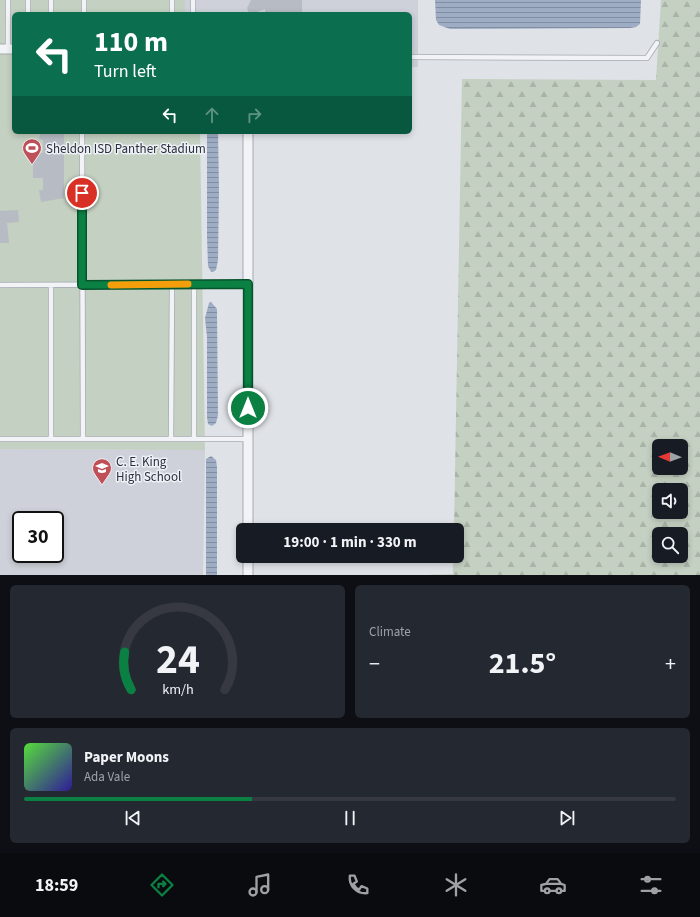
<!DOCTYPE html>
<html lang="en">
<head>
<meta charset="utf-8">
<style>
  body { margin:0; font-family:"Source Sans 3",sans-serif; background:#242831; color:#f1f3f6; height:100vh; display:flex; flex-direction:column; font-size:15px; white-space:nowrap }
  * { box-sizing:border-box; margin:0 }
  p { font-size:13px; color:#9ea1a6 }
  .icon { flex:none; width:22px; height:22px; fill:none; stroke:currentColor; stroke-width:2; stroke-linecap:round; stroke-linejoin:round }
  .map { position:relative; height:575px; overflow:hidden }
  .panel { display:flex; flex-direction:column; gap:10px; padding:10px; background:#0d0f14; flex:1 }
  .panel>* { flex:none }
  .top-card { position:absolute; left:12px; top:12px; width:400px; height:122px; border-radius:6px; box-shadow:0 2px 6px #0003; background:#0b6e4f; color:#fff; overflow:hidden }
  .needle { width:26px; rotate:271deg }
  .controls { position:absolute; left:652px; top:439px; display:grid; gap:8px }
  .controls a { display:grid; place-items:center; width:36px; height:36px; border-radius:6px; background:#171b24; box-shadow:0 2px 6px #0003; font-size:20px }
  .speed { position:absolute; left:12px; top:511px; display:flex; gap:8px; font-size:20px; font-weight:700; text-align:center }
  .speed>* { display:grid; place-content:center; width:52px; height:52px; border-radius:50%; background:#171b24; box-shadow:0 2px 6px #0003; line-height:1 }
  .speed .limit { border:2px solid #111; border-radius:6px; background:#fff; color:#111 }
  .pin { position:absolute; display:grid; place-items:center; width:34px; height:34px; color:#fff; margin:-17px; border:2px solid #fff; border-radius:50%; box-shadow:0 1px 4px #0007 }
  .me { position:absolute; width:44px; margin:-22px; rotate:0deg; stroke-linejoin:round; filter:drop-shadow(0 0 3px #0008) }
  .turn { display:flex; align-items:center; gap:14px; height:84px; padding:0 16px; font-size:18px }
  .turn .icon { width:52px; height:52px; stroke-width:2.5 }
  .turn b { display:block; font-size:28px; line-height:34px }
  .lanes { display:flex; align-items:center; height:38px; padding:0 16px; background:#0003; justify-content:center; gap:20px; direction:ltr }
  .lanes .off { opacity:.35 }
  .big { font-size:30px; font-weight:700; line-height:1.1 }
  .panel .tile { flex:1; display:flex; flex-direction:column; justify-content:center; gap:6px; min-width:0; padding:0 14px; border-radius:6px; background:#242831 }
  .panel .dial { align-items:center; gap:0 }
  .dial svg { height:104px; overflow:visible; fill:none; stroke:#363941; stroke-width:7; stroke-linecap:round; text-anchor:middle }
  .dial text { fill:#f1f3f6; stroke:none }
  .song { display:flex; align-items:center; gap:12px }
  .cover { width:48px; height:48px; border-radius:6px; background:linear-gradient(135deg,hsl(110 70% 55%),hsl(250 70% 35%)) }
  .played { height:4px; border-radius:2px; background:linear-gradient(90deg,#0b8043 35%,#363941 35%) }
  .keys { display:flex; justify-content:space-around; direction:ltr }
  .heat { display:flex; justify-content:space-between; align-items:center; font-size:22px; direction:ltr }
  .panel .tiles { flex:1; display:grid; gap:10px; grid-template-columns:1fr 1fr }
  .tile:last-child { grid-column:span 2 }
  .trip { position:absolute; left:236px; top:523px; width:228px; height:40px; border-radius:6px; background:#171b24; box-shadow:0 2px 6px #0003; font-weight:700; line-height:40px; text-align:center }
  .dock { display:flex; height:64px; justify-content:space-around; align-items:center; background:#090b0e; color:#9ea1a6 }
  .dock .icon { width:28px; height:28px }
  .dock .current { color:#0b8043 }
  .dock b { font-size:18px; color:#f1f3f6 }
  .map>svg:first-child { display:block }
  .built { fill:#ced1d9; fill-rule:evenodd }
  .forest { fill:url(#forest-firs); fill-rule:evenodd }
  .pitch { fill:#c4d0c1 }
  .water { fill:url(#water-rules) }
  .building { fill:#b7bbc3 }
  .lines { fill:none; stroke-linecap:round; stroke-linejoin:round }
  .service-casing { stroke:#a5a9b1; stroke-width:6 }
  .minor-casing { stroke:#a5a9b1; stroke-width:11 }
  .service { stroke:#f2f3f6; stroke-width:4.5 }
  .minor { stroke:#f2f3f6; stroke-width:9 }
  .route-casing { stroke:#07532c; stroke-width:10 }
  .route { stroke:#0b8043; stroke-width:7 }
  .slow { stroke:#f59e0b; stroke-width:7 }
  .labels { text-anchor:middle; stroke-width:3; stroke-linejoin:round; paint-order:stroke }
  .poi-label { font-size:13px; fill:#2a2f3d; stroke:#eef1f5; text-anchor:start }
</style>
</head>
<body>
<div class="map">
<svg width="700" height="575" viewBox="0 0 700 575">
  <defs>
    <pattern id="forest-firs" width="22" height="20" patternUnits="userSpaceOnUse"><rect width="22" height="20" fill="#c4d0c1"/><path d="M5 1l3.5 6h-7zM16 11l3.5 6h-7z" fill="#a9b3a7"/></pattern>
    <pattern id="water-rules" width="6" height="5" patternUnits="userSpaceOnUse"><rect width="6" height="5" fill="#9eadc4"/><path d="M0 2.5h6" fill="none" stroke="#818da0"/></pattern>
  </defs>
  <rect width="100%" height="100%" fill="#dfe2e7"/>
  <!-- built -->
  <path class="built" d="M185,0h233v67h-8v-53h-225z
    M0,449l205,1 -2,125h-203zM21,520h34v34h-34z"/>
  <!-- forest -->
  <path class="forest" d="M661,0h39v575h-275l28,-1v-18h4v-26h-3l8,-451 194,1zM659,446h22v22h-22zM659,490h22v22h-22zM659,534h22v22h-22z"/>
  <!-- pitch -->
  <path class="pitch" d="M0,0h185v14h-171v118h186l5,318 -205,-1z"/>
  <!-- water -->
  <path class="water" d="M435,0h206l-1,24 -4,3 -6,1 -180,1 -11,-4 -3,-5z
    M207,132h11l1,58 -1,70 -2,10 -3,2h-2l-3,-6 -1,-30z
    M211,302l6,7 1,106 -2,8 -4,3 -4,-2 -1,-7v-80l-2,-19 4,-15z
    M211,456l5,4 1,7v108h-11v-116z"/>
  <!-- building -->
  <path class="building" d="M251,0h51v12h-37v-3l-14,5 -3,-3 -1,-3z
    M41,132h23v66l-23,4 -2,-12h4v-12h-10v-26l10,1v-13l-4,-1z
    M18,210l1,12 -12,1 2,20h-9v-32z"/>
  <g class="lines">
    <defs>
      <path id="service" d="M51,0v14
        M172,0v14
        M193,0v14
        M28,14v-14
        M84,14v-14
        M8,49v-49
        M410,57l237,1 10,-15
        M82,132l1,307
        M0,285l248,-1
        M0,439h248
        M51,439v-154
        M171,439l1,-154
        M194,439v-155"/>
      <path id="minor" d="M0,49h14
        M248,530v-398
        M248,575v-19"/>
    </defs>
    <!-- service casing -->
    <use href="#service" class="service-casing"/>
    <!-- minor casing -->
    <use href="#minor" class="minor-casing"/>
    <!-- service -->
    <use href="#service" class="service"/>
    <!-- minor -->
    <use href="#minor" class="minor"/>
  </g>
  <g class="lines">
    <defs>
      <path id="route" d="M82,193v92l166,-1v124"/>
    </defs>
    <!-- route casing -->
    <use href="#route" class="route-casing"/>
    <!-- route -->
    <use href="#route" class="route"/>
    <!-- slow -->
    <path class="slow" d="M111,285l77,-1"/>
  </g>
  <!-- icons -->
  <defs>
    <symbol id="stadium-pin" viewBox="-11 -11 22 30"><path d="M0 17L-7.5 6A9.5 9.5 0 1 1 7.5 6Z" fill="#c05057" stroke="#eef1f5"/><path d="M0-5a6.5 5 0 1 0 0 10a6.5 5 0 1 0 0-10ZM-3.5-1.8h7v3.6h-7Z" fill="#fff"/></symbol>
    <symbol id="school-pin" viewBox="-11 -11 22 30"><path d="M0 17L-7.5 6A9.5 9.5 0 1 1 7.5 6Z" fill="#c05057" stroke="#eef1f5"/><path d="M0-5L7-2L0 1L-7-2ZM-4 1L0 2.5L4 1V4Q0 6-4 4Z" fill="#fff"/></symbol>
  </defs>
  <g fill-rule="evenodd">
    <use href="#stadium-pin" x="21" y="137" width="22" height="30"/>
    <use href="#school-pin" x="91" y="457" width="22" height="30"/>
  </g>
  <g class="labels">
    <!-- poi labels -->
    <g class="poi-label">
      <text x="46" y="153">Sheldon ISD Panther Stadium</text>
      <text x="116" y="466">C. E. King<tspan x="116" dy="15">High School</tspan></text>
    </g>
  </g>
</svg>
<div class="controls">
<a><svg class="needle" viewBox="-14 -14 28 28"><path d="M0-13l5 13h-10z" fill="#e53935"/><path d="M0 13l5-13h-10z" fill="#9ea1a6"/></svg></a>
<a><svg class="icon" aria-label="sound" viewBox="0 0 24 24"><path d="M4 9h4l5-4v14l-5-4H4zM17 9q2 3 0 6"/></svg></a>
<a><svg class="icon" aria-label="search" viewBox="0 0 24 24"><circle cx="10" cy="10" r="6"/><path d="M15 15l6 6"/></svg></a>
</div>
<div class="speed"><div class="limit">30</div></div>
<div class="pin" style="left:82px;top:193px;background:#d93025"><svg class="icon" aria-label="arrive" viewBox="0 0 24 24"><path d="M6 21V4h12l-3 4 3 4H6"/></svg></div>
<svg class="me" style="left:248px;top:408px" viewBox="-20 -20 40 40"><circle r="17" fill="#0b8043" stroke="#fff" stroke-width="3"/><path d="M0-11L8 9 0 5-8 9z" fill="#fff"/></svg>
<div class="trip">19:00 · 1 min · 330 m</div>
<div class="top-card">
<div class="turn"><svg class="icon" aria-label="left" viewBox="0 0 24 24"><path d="M17 20v-9H6M10 6l-5 5 5 5"/></svg><div><b>110 m</b>Turn left</div></div>
<div class="lanes"><svg class="icon" aria-label="left" viewBox="0 0 24 24"><path d="M17 20v-9H6M10 6l-5 5 5 5"/></svg><svg class="icon off" aria-label="ahead" viewBox="0 0 24 24"><path d="M12 20V5M6 11l6-6 6 6"/></svg><svg class="icon off" aria-label="right" viewBox="0 0 24 24"><path d="M7 20v-9h11M14 6l5 5-5 5"/></svg></div>
</div>
</div>
<section class="panel">
<div class="tiles">
<div class="tile dial"><svg viewBox="0 0 100 80">
<path d="M14 69A42 42 0 1 1 86 69"/>
<path d="M14 69A42 42 0 0 1 9 40" stroke="#0b8043"/>
<text x="50" y="56" font-size="32" font-weight="700">24</text>
<text x="50" y="72" font-size="11">km/h</text>
</svg></div>
<div class="tile"><p>Climate</p>
<div class="heat"><a>−</a><b class="big">21.5°</b><a>+</a></div>
</div>
<div class="tile">
<div class="song"><i class="cover"></i><div><b>Paper Moons</b><p>Ada Vale</p></div></div>
<div class="played"></div>
<div class="keys"><svg class="icon" aria-label="previous" viewBox="0 0 24 24"><path d="M18 5L8 12l10 7zM5 5v14"/></svg><svg class="icon" aria-label="pause" viewBox="0 0 24 24"><path d="M8 5v14M16 5v14"/></svg><svg class="icon" aria-label="next" viewBox="0 0 24 24"><path d="M6 5l10 7-10 7zM19 5v14"/></svg></div>
</div>
</div>
</section>
<nav class="dock">
<b>18:59</b>
<svg class="icon current" aria-label="directions" viewBox="0 0 24 24"><path d="M12 3l9 9-9 9-9-9zM9 14v-3h6M13 9l2 2-2 2"/></svg>
<svg class="icon" aria-label="music" viewBox="0 0 24 24"><path d="M9 18V5l10-2v13"/><circle cx="6" cy="18" r="3"/><circle cx="16" cy="16" r="3"/></svg>
<svg class="icon" aria-label="phone" viewBox="0 0 24 24"><path d="M5 4h4l2 5-3 2q2 4 5 5l2-3 5 2v4C11 20 4 13 5 4z"/></svg>
<svg class="icon" aria-label="climate" viewBox="0 0 24 24"><path d="M12 3v18M4 7l16 10M4 17L20 7"/></svg>
<svg class="icon" aria-label="car" viewBox="0 0 24 24"><path d="M5 17H2v-5l4-1 3-4h7l3 4 3 1v5h-3M9 17h6M6 11h13"/><circle cx="7" cy="17" r="2"/><circle cx="17" cy="17" r="2"/></svg>
<svg class="icon" aria-label="filters" viewBox="0 0 24 24"><path d="M4 7h16M4 17h16"/><circle cx="9" cy="7" r="2"/><circle cx="15" cy="17" r="2"/></svg>
</nav>
</body>
</html>
